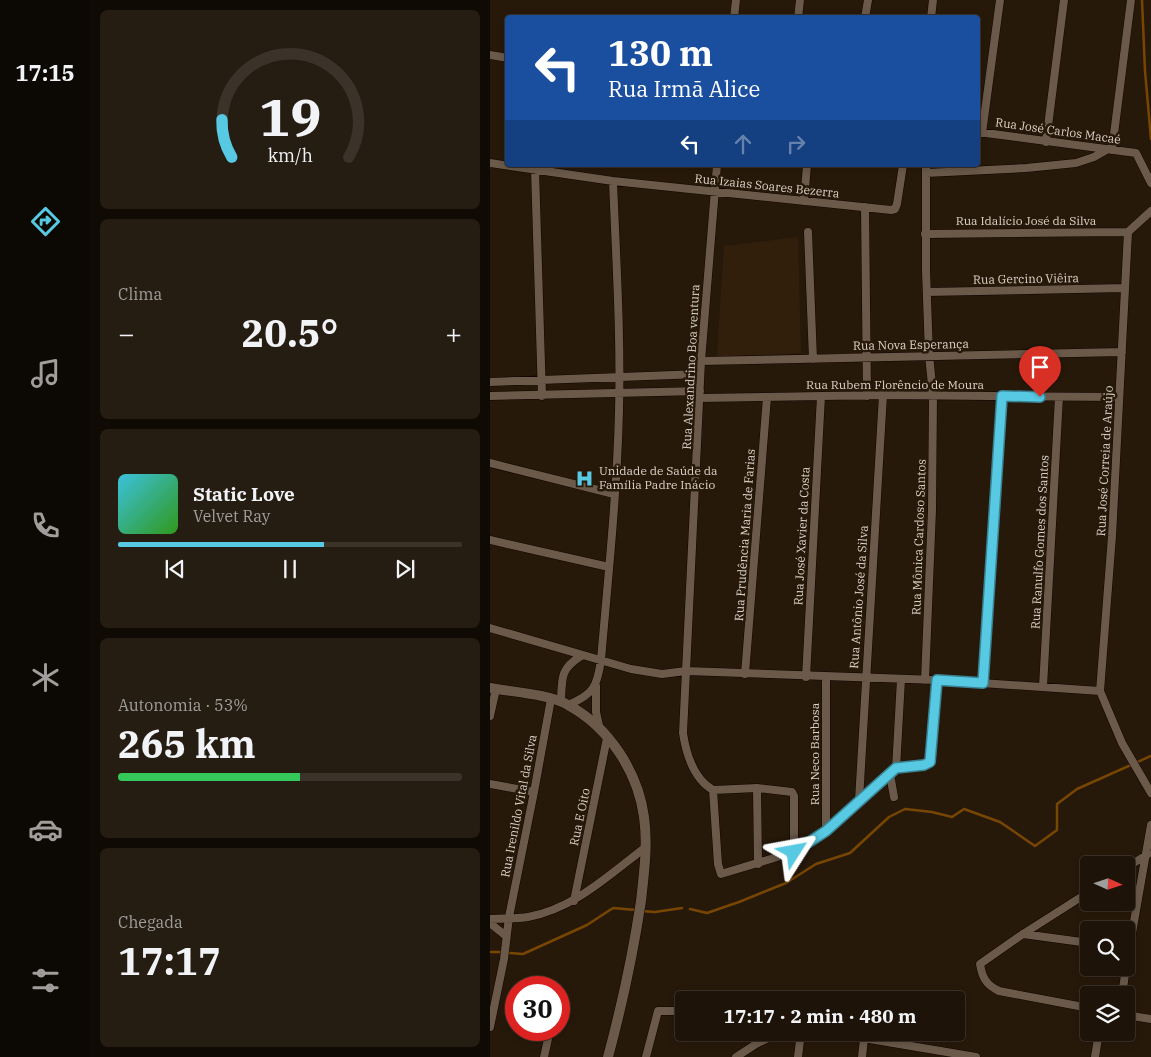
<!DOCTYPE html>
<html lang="pt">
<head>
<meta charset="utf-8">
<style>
  body { margin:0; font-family:"IBM Plex Serif",serif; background:#251c12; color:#f1f3f6; height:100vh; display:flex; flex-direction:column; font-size:19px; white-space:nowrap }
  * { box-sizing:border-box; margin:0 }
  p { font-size:16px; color:#a09e9c }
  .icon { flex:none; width:28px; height:28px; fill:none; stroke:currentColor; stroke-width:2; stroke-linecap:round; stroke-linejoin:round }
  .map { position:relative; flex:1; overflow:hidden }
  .side { display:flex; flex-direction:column; gap:10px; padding:10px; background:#100a04; width:400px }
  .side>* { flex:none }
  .guide { position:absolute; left:15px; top:15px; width:475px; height:152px; border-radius:5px; box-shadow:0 2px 8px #0003,0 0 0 1px #3b3229; background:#1a4fa0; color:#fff; overflow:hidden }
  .needle { width:32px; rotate:93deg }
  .buttons { position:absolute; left:590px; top:856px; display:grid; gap:10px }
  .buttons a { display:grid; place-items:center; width:55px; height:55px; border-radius:5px; background:#1d1308; box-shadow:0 2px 8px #0003,0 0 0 1px #3b3229; font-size:25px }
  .speed { position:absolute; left:15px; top:976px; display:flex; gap:10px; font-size:25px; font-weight:700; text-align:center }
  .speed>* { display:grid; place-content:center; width:65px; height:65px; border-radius:50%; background:#1d1308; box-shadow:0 2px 8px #0003,0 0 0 1px #3b3229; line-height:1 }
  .speed .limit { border:8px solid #d22; background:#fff; color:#111 }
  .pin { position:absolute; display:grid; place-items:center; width:42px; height:42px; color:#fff; margin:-51px -21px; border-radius:50% 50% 50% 0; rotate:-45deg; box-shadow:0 0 5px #0007 }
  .pin .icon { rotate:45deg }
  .me { position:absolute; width:55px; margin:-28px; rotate:56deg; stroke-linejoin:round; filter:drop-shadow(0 0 4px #0008) }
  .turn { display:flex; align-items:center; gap:18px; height:105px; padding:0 20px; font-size:22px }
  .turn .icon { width:65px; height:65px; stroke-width:2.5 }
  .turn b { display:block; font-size:35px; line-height:42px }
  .lanes { display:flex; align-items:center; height:48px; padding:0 20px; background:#0003; justify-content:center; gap:25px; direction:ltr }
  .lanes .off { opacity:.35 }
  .big { font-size:38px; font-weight:700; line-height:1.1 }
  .side .card { flex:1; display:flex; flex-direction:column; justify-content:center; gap:8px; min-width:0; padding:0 18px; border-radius:8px; background:#251c12 }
  .side .dial { align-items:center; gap:0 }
  .dial svg { height:130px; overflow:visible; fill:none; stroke:#3b3229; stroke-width:7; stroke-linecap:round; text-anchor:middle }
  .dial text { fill:#f1f3f6; stroke:none }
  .song { display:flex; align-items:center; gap:15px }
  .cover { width:60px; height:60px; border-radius:8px; background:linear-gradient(135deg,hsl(190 70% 55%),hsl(110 70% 35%)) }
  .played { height:5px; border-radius:2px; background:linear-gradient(90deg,#57c9e2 60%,#3b3229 60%) }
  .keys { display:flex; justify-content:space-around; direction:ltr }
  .heat { display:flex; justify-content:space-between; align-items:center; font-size:28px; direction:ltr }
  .charge { height:8px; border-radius:4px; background:linear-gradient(90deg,#34c759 53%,#3b3229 0) }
  .trip { position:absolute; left:185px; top:991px; width:290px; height:50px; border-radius:5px; background:#1d1308; box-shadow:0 2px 8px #0003,0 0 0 1px #3b3229; font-weight:700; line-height:50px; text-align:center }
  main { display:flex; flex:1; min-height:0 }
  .tab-bar { display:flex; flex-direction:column; width:90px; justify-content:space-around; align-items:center; background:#0c0803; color:#a09e9c }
  .tab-bar .icon { width:35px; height:35px }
  .tab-bar .current { color:#57c9e2 }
  .tab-bar b { font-size:22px; color:#f1f3f6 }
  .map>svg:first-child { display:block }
  .built { fill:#321f0b }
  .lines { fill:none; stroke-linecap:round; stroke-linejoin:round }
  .stream { stroke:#784603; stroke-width:2.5 }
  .minor-casing { stroke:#0f0400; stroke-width:9 }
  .tertiary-casing { stroke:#0f0400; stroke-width:11 }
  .minor { stroke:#6b5a4a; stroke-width:8 }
  .tertiary { stroke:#6b5a4a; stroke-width:10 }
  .route-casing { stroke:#398393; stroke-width:12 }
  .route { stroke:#57c9e2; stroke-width:9 }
  .labels { text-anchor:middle; stroke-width:5; stroke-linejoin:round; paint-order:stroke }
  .street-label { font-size:12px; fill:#dbd1c8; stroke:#27190a }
  .poi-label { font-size:12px; fill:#dbd1c8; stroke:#27190a; text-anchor:start }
</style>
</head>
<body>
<main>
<nav class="tab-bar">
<b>17:15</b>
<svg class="icon current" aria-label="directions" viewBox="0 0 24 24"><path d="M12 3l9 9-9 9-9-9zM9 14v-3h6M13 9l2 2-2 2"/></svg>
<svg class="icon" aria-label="music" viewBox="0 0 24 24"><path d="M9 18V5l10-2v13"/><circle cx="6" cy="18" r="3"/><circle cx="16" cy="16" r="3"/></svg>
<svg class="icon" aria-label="phone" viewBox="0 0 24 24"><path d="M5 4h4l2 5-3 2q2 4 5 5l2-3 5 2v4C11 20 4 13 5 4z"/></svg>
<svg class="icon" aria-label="climate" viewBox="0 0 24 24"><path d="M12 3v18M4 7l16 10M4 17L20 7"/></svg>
<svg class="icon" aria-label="car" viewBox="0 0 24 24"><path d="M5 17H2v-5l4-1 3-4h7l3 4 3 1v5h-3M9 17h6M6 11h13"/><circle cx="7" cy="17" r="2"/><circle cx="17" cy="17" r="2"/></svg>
<svg class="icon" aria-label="filters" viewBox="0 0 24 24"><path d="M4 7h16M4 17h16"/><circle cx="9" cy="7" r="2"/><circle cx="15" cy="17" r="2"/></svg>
</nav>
<section class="side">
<div class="card dial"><svg viewBox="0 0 100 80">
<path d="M14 69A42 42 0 1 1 86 69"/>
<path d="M14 69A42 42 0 0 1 8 46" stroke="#57c9e2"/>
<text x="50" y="56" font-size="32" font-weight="700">19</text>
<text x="50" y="72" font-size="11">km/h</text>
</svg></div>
<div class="card"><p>Clima</p>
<div class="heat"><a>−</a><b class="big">20.5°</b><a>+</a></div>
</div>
<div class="card">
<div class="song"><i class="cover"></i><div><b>Static Love</b><p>Velvet Ray</p></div></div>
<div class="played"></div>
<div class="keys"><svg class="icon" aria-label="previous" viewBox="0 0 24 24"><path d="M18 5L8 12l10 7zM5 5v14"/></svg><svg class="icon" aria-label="pause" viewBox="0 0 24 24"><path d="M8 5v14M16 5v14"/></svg><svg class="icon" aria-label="next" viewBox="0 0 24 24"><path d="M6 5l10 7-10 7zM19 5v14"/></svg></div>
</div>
<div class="card"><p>Autonomia · 53%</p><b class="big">265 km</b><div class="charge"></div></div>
<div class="card"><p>Chegada</p><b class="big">17:17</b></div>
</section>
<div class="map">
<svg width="661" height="1057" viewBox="0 0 661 1057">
  <rect width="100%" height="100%" fill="#27190a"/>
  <!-- built -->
  <path class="built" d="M308,237l3,116 -84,4 7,-111z"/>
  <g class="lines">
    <!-- stream -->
    <path class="stream" d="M652,0l3,71 6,68
      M200,909l17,4 32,-11 47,-19 30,-19 34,-11 39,-36 16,-8 27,3 20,5 12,-8 36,13 35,24 22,-16v-26l20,-15 74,-33
      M151,911l14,1 27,-4
      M0,952h10
      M20,953l13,1 64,-29 26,-17 23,2"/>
    <defs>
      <path id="minor" d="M244,18l2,-18
        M308,18l2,-18
        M375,18l3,-18
        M441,18l2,-18
        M0,55l18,3
        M488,132l158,21 15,30
        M492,133l18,-133
        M556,142l18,-142
        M622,150l19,-150
        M0,163l123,18 278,29 4,-1 2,-5 6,-39
        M227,165l-16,196 -18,372c3,20 11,46 30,57l5,74 3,10 73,-22 32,-21 70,-62 28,-4 5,-3 8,-82
        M45,170l7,226
        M436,173l100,-5 50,-5 18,-6 14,-8
        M314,201l3,-36
        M375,207l2,189
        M318,232l5,127
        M638,232l-16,304 -12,155 22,52 29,50
        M638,232l23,-21
        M435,234l203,-2
        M437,292l198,-4
        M211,361l421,-9
        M0,382l210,-8
        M0,396l210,-5
        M210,398l183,-3 236,2
        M0,463l124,31
        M0,540l119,27
        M0,628l141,41 31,5 24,-3 251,9 163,11
        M255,674l22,-277
        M316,677l15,-281
        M435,680l7,-170 1,-115 -4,-40 -3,-85v-105
        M493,683l19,-287
        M106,686v26l4,18
        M553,687l16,-290
        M71,702c1,-24 -1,-33 20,-46
        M78,705c26,-11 29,-18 33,-45 7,-82 16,-166 18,-249 2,-76 -3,-153 -6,-230
        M0,716l6,-27
        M406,769l5,-90
        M400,774l4,23
        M0,784l44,8
        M267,788l1,76
        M223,790l44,-2 35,4 2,4v56
        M369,800l24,-405
        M336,831v-154
        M636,868l22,-14
        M599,892l-66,42 -43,30c2,13 6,21 19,27l90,17
        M84,901l33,-163
        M0,919c12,-1 26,0 38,-2 46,-8 82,-43 118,-70
        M0,923l16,13
        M533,934l66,9
        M636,967l25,-142
        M632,995l4,-27
        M636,1015l25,4
        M0,1027l14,-68 5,-42 25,-125 17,-93
        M338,1032l148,25
        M54,1057l6,-27
        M156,1057l12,-46h26
        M246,1057l20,-13 25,-12
        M308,1057l3,-25
        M372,1057l2,-18
        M605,1057l4,-25"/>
      <path id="tertiary" d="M0,688c22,4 59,6 78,17 41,22 70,67 76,112 4,28 0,56 -3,84 -8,53 -19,104 -33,156"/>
    </defs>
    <!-- minor casing -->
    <use href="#minor" class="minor-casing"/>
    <!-- tertiary casing -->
    <use href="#tertiary" class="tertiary-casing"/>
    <!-- minor -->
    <use href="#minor" class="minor"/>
    <!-- tertiary -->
    <use href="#tertiary" class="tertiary"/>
  </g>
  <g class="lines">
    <defs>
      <path id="route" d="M304,852l32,-21 70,-63 28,-3 6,-3 7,-82 46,3 19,-287 38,1"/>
    </defs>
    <!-- route casing -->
    <use href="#route" class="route-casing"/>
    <!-- route -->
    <use href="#route" class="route"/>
  </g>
  <!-- icons -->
  <defs>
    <symbol id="hospital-bare" viewBox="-9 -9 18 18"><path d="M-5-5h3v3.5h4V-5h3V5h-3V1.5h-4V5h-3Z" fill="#57c9e2" stroke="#27190a" stroke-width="2.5" paint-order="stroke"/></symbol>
  </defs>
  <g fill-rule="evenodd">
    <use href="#hospital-bare" x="82" y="466" width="25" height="25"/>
  </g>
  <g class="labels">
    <!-- street labels -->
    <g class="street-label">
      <text transform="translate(568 131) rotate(8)" y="4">Rua José Carlos Macaé</text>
      <text transform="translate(277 186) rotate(6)" y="4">Rua Izaias Soares Bezerra</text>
      <text x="536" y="225">Rua Idalício José da Silva</text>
      <text transform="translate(536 279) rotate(-1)" y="4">Rua Gercino Viêira</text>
      <text transform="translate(421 345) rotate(-1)" y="4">Rua Nova Esperança</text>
      <text transform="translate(201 367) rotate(-87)" y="4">Rua Alexandrino Boa ventura</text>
      <text x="405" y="389">Rua Rubem Florêncio de Moura</text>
      <text transform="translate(615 461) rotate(-87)" y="4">Rua José Correia de Araújo</text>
      <text transform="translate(255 535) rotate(-86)" y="4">Rua Prudência Maria de Farias</text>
      <text transform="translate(312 536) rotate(-87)" y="4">Rua José Xavier da Costa</text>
      <text transform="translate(429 537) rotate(-88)" y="4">Rua Mônica Cardoso Santos</text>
      <text transform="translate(550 542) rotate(-87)" y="4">Rua Ranulfo Gomes dos Santos</text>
      <text transform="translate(369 597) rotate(-86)" y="4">Rua Antônio José da Silva</text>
      <text transform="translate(325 754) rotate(-90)" y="4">Rua Neco Barbosa</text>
      <text transform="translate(29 806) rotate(-79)" y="4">Rua Irenildo Vital da Silva</text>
      <text transform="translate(90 817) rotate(-78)" y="4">Rua E Oito</text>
    </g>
    <!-- poi labels -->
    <g class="poi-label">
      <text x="109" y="475">Unidade de Saúde da<tspan x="109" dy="14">Família Padre Inácio</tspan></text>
    </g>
  </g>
</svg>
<div class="buttons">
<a><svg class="needle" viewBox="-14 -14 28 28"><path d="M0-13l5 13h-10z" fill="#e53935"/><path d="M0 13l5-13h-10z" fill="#a09e9c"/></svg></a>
<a><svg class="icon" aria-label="search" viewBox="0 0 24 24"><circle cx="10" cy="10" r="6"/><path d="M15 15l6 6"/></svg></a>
<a><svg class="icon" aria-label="layers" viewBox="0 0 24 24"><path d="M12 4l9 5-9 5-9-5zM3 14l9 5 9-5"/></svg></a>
</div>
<div class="speed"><div class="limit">30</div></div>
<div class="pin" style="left:550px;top:397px;background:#d93025"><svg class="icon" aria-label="arrive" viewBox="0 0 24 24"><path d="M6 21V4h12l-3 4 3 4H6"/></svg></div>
<svg class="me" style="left:304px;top:852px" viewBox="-20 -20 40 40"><path d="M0-17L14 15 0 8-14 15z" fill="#57c9e2" stroke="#fff" stroke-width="4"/></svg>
<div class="trip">17:17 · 2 min · 480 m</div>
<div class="guide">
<div class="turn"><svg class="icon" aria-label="left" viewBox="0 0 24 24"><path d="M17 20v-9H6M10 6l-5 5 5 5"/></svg><div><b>130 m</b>Rua Irmã Alice</div></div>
<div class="lanes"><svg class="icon" aria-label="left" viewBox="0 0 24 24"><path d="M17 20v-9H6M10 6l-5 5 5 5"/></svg><svg class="icon off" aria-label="ahead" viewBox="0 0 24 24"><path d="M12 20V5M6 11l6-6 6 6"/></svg><svg class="icon off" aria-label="right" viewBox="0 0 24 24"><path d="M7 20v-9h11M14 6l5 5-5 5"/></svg></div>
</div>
</div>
</main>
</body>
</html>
